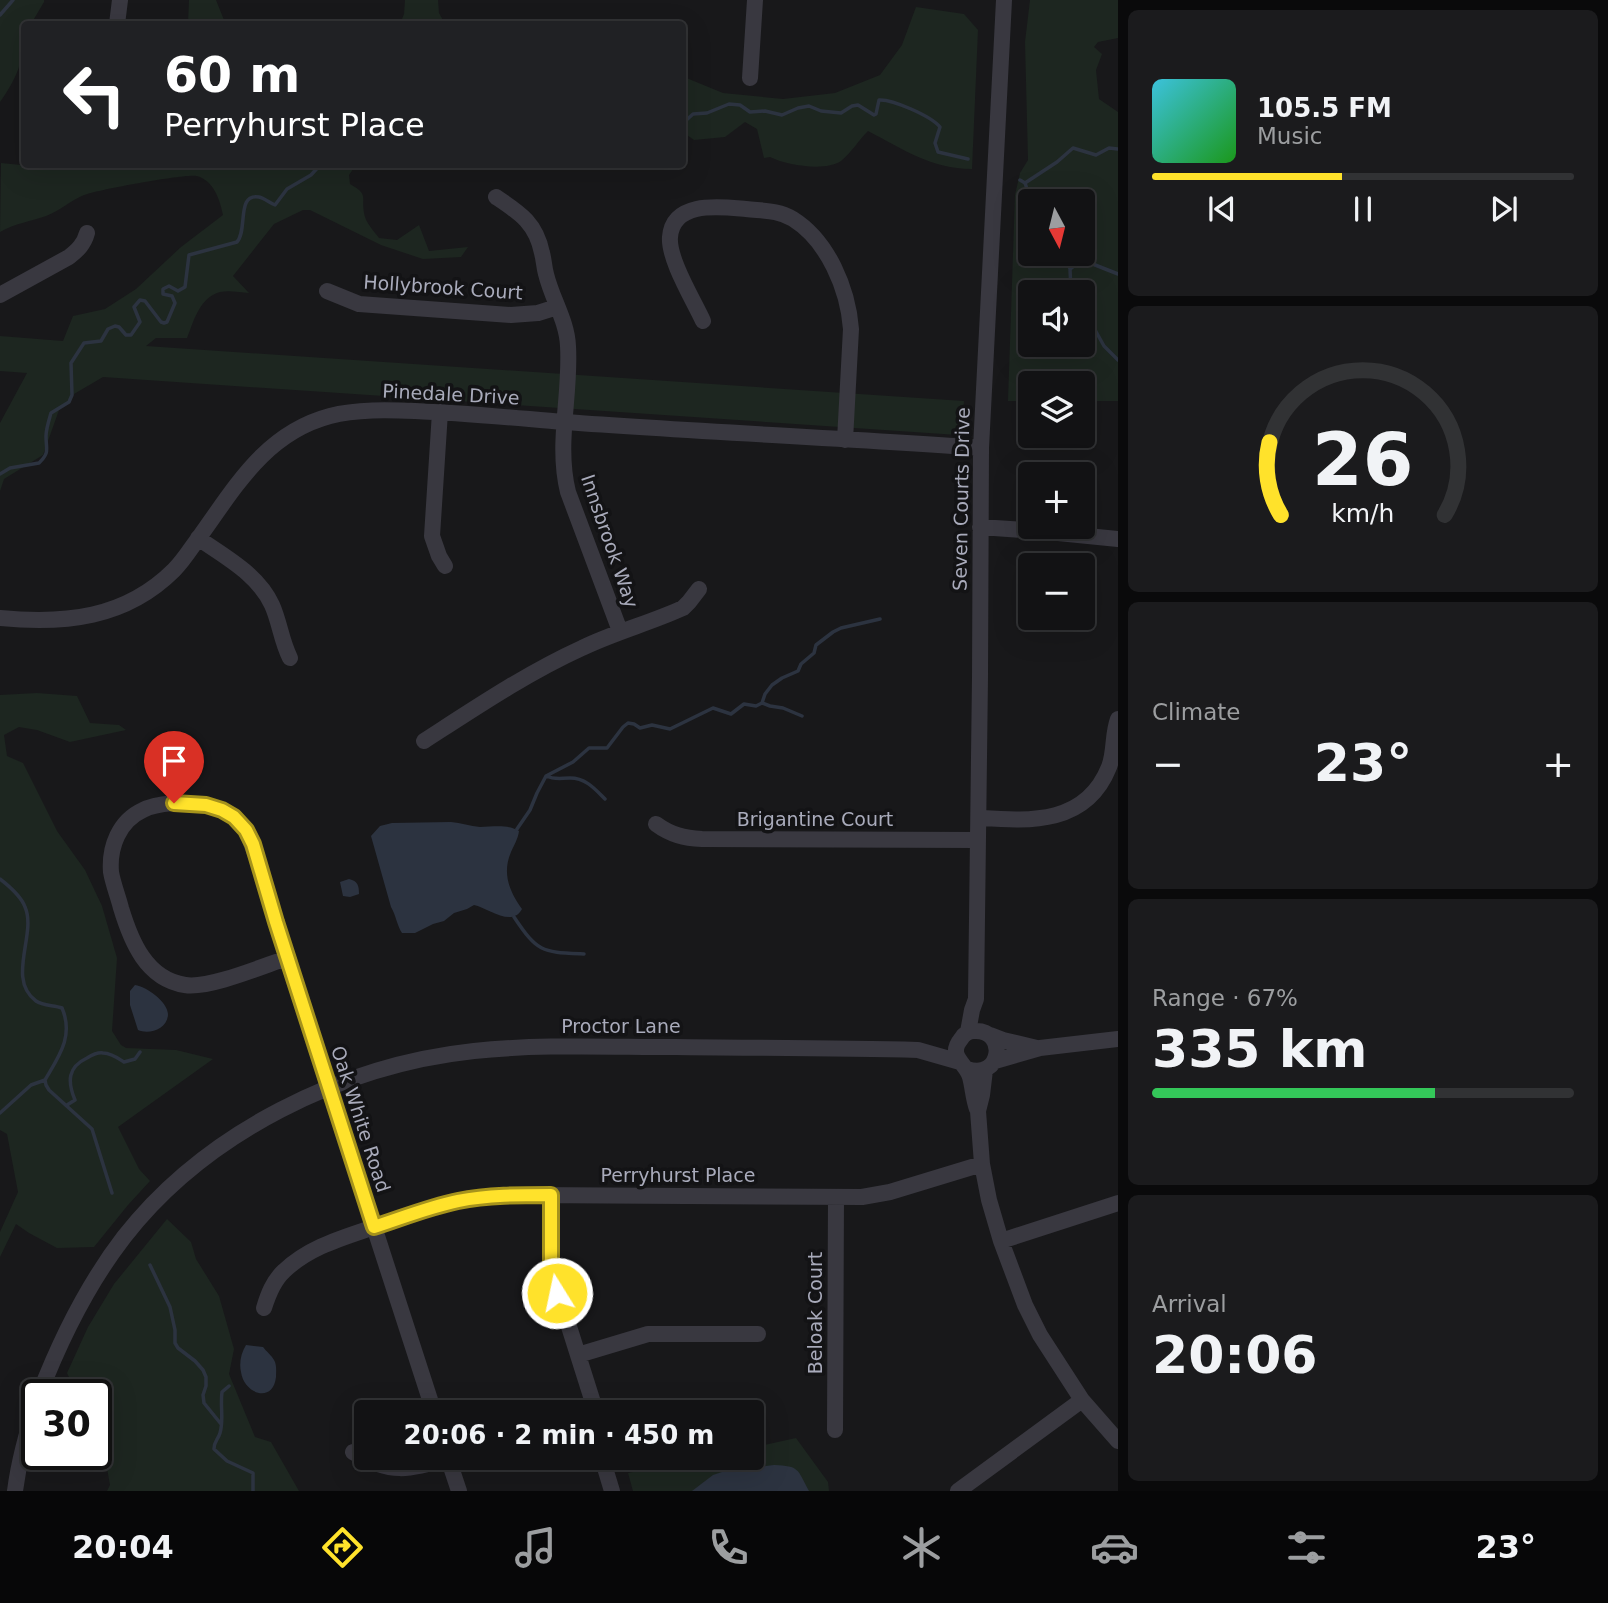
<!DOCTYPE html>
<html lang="en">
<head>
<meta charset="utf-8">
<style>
  body { margin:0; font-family:"DejaVu Sans",sans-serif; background:#1b1b1d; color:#f1f3f6; height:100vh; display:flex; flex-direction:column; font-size:26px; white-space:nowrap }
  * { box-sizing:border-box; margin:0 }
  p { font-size:23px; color:#9c9ea0 }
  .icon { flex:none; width:38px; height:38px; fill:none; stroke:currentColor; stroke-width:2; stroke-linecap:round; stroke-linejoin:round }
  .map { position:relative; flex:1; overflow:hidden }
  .panel { display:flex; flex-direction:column; gap:10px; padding:10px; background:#0a0a0b; width:490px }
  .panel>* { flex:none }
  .banner { position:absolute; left:21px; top:21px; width:665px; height:147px; border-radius:7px; box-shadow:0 7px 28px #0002,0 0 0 2px #313234; background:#202124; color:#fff; overflow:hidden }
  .needle { width:46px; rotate:173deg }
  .buttons { position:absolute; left:1018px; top:189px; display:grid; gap:14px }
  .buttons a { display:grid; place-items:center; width:77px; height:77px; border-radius:7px; background:#121214; box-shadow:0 7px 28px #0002,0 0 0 2px #313234; font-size:35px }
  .speed { position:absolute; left:21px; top:1379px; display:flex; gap:14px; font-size:35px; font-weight:700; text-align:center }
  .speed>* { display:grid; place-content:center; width:91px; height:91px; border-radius:50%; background:#121214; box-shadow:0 7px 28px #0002,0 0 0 2px #313234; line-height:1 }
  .speed .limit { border:4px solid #111; border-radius:10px; background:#fff; color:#111 }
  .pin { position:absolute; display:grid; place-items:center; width:60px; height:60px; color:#fff; margin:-72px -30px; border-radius:50% 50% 50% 0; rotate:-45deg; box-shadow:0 0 7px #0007 }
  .pin .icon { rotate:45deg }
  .me { position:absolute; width:77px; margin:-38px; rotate:350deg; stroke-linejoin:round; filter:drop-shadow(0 0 5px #0008) }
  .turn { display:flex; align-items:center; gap:24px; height:147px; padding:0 28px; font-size:32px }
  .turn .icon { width:91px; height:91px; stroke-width:2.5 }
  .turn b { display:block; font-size:49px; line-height:60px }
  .big { font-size:52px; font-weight:800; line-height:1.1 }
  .panel .tile { flex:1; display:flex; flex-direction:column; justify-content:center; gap:10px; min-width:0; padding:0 24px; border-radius:10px; background:#1b1b1d }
  .panel .dial { align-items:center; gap:0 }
  .dial svg { height:182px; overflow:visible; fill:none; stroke:#313234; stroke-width:7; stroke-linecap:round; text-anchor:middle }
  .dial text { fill:#f1f3f6; stroke:none }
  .song { display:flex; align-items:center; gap:21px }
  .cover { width:84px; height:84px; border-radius:10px; background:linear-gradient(135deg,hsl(190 70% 55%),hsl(120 70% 35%)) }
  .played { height:7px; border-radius:4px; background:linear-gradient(90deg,#ffe22b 45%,#313234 45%) }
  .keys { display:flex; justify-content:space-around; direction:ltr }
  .heat { display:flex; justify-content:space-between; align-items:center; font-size:38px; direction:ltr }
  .charge { height:10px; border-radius:5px; background:linear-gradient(90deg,#34c759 67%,#313234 0) }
  .trip { position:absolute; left:354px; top:1400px; width:410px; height:70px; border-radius:7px; background:#121214; box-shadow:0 7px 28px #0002,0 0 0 2px #313234; font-weight:800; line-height:70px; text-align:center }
  .tab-bar { display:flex; height:112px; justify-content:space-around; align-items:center; background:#070708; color:#9c9ea0 }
  .tab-bar .icon { width:49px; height:49px }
  .tab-bar .active { color:#ffe22b }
  .tab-bar b { font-size:32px; color:#f1f3f6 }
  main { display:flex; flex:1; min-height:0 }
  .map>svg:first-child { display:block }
  .green { fill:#1d2620; fill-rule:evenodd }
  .water { fill:#2c3340 }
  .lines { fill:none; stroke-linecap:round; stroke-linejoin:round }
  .stream { stroke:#2c3340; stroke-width:3.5 }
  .minor { stroke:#393840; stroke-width:16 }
  .route-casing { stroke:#a6931c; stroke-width:18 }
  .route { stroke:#ffe22b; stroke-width:12 }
  .labels { text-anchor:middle; stroke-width:7; stroke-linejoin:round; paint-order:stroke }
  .street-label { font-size:19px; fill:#a9abbb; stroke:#131315 }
</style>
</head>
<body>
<main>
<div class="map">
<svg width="1118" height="1491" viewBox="0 0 1118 1491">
  <rect width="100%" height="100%" fill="#18181a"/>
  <!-- green -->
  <path class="green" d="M0,0h44v2l-13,22h-7c0,34 -4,50 -24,78z
    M189,0h27l8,20 5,4h-41z
    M405,0h33l1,13 6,11h-45l4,-10z
    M1030,0h88v38l-20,4 -4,5 8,7 -6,16 3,29 19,13v289h-35v-18h-52v18h-23l7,-206 5,-22 8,-13 -3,-118zM1031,201h52v53h-52zM1031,292h52v53h-52z
    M916,7l48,7 14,16 -6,139c-41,0 -69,-20 -104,-38 -9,9 -17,22 -27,30 -16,11 -55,4 -71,-4l-6,1 -7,-29 -12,-7 -20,15 -31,3 -10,-7 -1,1v-59l1,2 39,16 60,6 52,-6 45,-18 22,-30z
    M1,163l40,4 25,-3 290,1 -7,10 1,9c19,11 11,12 14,29 1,9 10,18 15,25l18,2 22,-15 10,26 39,-4 -7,10 -38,2 -42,-14 -71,-35h-7l-29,14 -41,52 16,17c-9,-1 -21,-3 -29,-1 -21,6 -26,29 -33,46h-31l-10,8 818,55 -2,30 -4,4 -855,-58 -29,17 -15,16 -16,45 -39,24 -4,12v-68l27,-50 -27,-2v-35l63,5 10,-25 32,-7 31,-20 45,-42 42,-32c-3,-15 -9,-34 -26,-39 -10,-3 -101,14 -113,19 -13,5 -24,16 -38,21 -17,6 -30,7 -46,16z
    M37,693l40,3 13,27 29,2 7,5 -56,12 -33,-12 -18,-3 -15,8 3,21 16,7 34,68 28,39 17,36 15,52 -5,73 9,14 5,3 50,2 37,9 -95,68 21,42 11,12 -22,24 -34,42 -37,1 -28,-15 -13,-9 -16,33v-25l18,-40 -11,-58 -7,-4v-435z
    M167,1219l24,23 5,17 23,37 15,53 -5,25 26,63 16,5 28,49h-192l3,-6 -8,-45 -6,-10v-35h-18l-11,-22 21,-46 26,-43z
    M796,1438l32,44 1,9h-196l-5,-18 75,-15h48v-10z"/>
  <!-- water -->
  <path class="water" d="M451,822c10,1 19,4 29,5 13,0 27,-3 39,4 -1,8 -5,14 -8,21 -9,21 -2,39 11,57 -10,19 -34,-1 -48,-4l-7,4 -13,4 -10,8 -11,3 -18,9h-13c-5,-7 -6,-18 -11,-26l-20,-71 9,-10 12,-3z
    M349,879c9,2 10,7 10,15l-9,3 -7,-1 -3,-14z
    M135,985c12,2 32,16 33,29 0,15 -19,21 -30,16l-8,-25v-14z
    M246,1345l17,2c3,4 9,9 11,13 3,5 2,12 2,17 -3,27 -32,17 -35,-5 -2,-9 0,-19 5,-27z
    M774,1465c26,1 23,4 35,26h-117l21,-16 12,-4z"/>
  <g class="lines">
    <!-- stream -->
    <path class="stream" d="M0,15l13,-15
      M682,124l11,-10 14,-1 22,-9 11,1 10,7 15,-1 17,4 16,-7 11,-2 12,5 20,2 11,-7 6,-1 16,10 2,-1 3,-14c13,-1 52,16 61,27l-5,16 3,9 30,7
      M1020,180l5,3 6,18
      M1025,183l32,-21 16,-14 23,7 13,-7 9,1
      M1066,254l4,15 1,23
      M1070,269l9,-7 6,-1 33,13
      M1083,318l11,10 10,18 14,14
      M0,474l10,-6 29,-5c11,-11 7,-13 7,-27 0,-7 3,-16 5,-23l18,-11 3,-7 -1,-32 13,-20 17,-2 7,-12 7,-3 4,1 7,8h5l9,-13 -6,-15 6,-7 5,1 16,21 3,1 3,-1 8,-19 -3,-7 -9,-2v-5l6,-3 9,5 7,-4 4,-32 48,-13c11,-12 -1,-49 22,-45 5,1 11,6 16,8l12,-16 24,-14 10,-11
      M762,703l3,-9 7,-9 10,-7 16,-7 3,-7 13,-11 2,-8 17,-13 8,-4 39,-9
      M546,776c9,4 15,2 24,2 16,0 25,11 35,21
      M517,829l13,-19 7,-17 9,-17 27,-14 16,-14h18l16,-21 5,-4 6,1 6,4 12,-3 18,4 43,-21 18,6 13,-10 12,2 6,-3 8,3 13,2 19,8
      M0,879c9,7 21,17 25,28 12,27 -19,72 11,94 7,5 18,4 26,7 12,28 -3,48 -17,72l-14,5 -31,28
      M514,917c24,36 28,35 70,37
      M45,1080l1,5 3,5 43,39 20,64
      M67,1105l8,-5c-8,-19 -7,-33 12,-42 5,-3 11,-6 16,-5 8,0 15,5 21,9l11,-3 5,-7
      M150,1265l20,42 5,23v13l3,5 17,13 8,9 3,7v9l-3,9 1,8 17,21
      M229,1386l-7,6c-2,14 2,28 -2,41 -2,7 -6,8 -6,16l13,12 26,12v18"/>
    <!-- minor -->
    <path class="minor" d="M117,24l3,-24
      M750,78l5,-78
      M496,197c24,16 40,26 46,56 2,7 2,14 4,21 6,25 21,47 22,72 3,49 -12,98 0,146l52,139
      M327,291l32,13 152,11 27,-2 19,-6
      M0,295l69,-38c9,-7 15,-13 18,-24
      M703,321c-9,-20 -35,-62 -33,-84 3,-37 51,-30 76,-28 17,2 32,1 47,10 35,22 55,70 58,110l-6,111
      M440,412l-8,124 7,20 6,10
      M980,527l58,4 80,8
      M198,538c27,19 60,36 74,67 8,18 9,35 18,53
      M0,618c64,6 125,1 174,-48 10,-10 17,-22 26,-34 36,-50 66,-103 130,-120 26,-7 59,-6 85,-5 50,2 100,7 149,11 139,10 278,16 417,26
      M424,741c51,-33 103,-68 158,-93 33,-16 68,-25 101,-40l6,-6 10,-13
      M174,803l32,2 16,5 12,7 12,13 12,31 29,97c-24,8 -78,31 -102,27 -39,-6 -54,-44 -64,-77 -3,-12 -8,-24 -10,-36 -2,-25 8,-51 32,-62 9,-5 21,-6 31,-7z
      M979,818c51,3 107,7 130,-51 6,-15 3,-32 9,-48
      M656,824c15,11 28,14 46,15l276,1
      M287,958l147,454
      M968,1032l4,-22 4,-11 4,-322 1,-229 23,-448
      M990,1035l13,5 34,8
      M995,1061l45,-13 78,-9
      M967,1069c35,12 41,-40 7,-38 -6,0 -10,3 -13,8 -14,17 5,24 9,38 3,11 3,21 7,32
      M985,1070l-3,25 -4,16 4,53 7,36 12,41 24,64 15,30 42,65 36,41
      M551,1195v68l2,13 43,136
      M1001,1241l117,-38
      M264,1308c4,-13 9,-27 20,-37 25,-24 58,-33 90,-44 27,-8 54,-20 82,-26 24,-5 49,-5 74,-6l332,2 28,-5 92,-28
      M578,1355l70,-21h110
      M39,1395c22,-57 48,-110 85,-158 82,-105 219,-172 350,-186 66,-7 134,-4 201,-4 81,1 162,1 243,3l42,12
      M835,1430l1,-233
      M353,1452c37,22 56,19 95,6
      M448,1458l11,33
      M602,1458l10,33
      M15,1491c4,-31 12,-60 22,-89
      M958,1491l124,-91"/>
  </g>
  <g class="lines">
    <defs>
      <path id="route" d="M174,803l32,2 16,5 12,7 12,13 7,14 23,78 98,305c28,-9 55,-20 84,-26 30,-6 61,-6 93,-6v68l6,30"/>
    </defs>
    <!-- route casing -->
    <use href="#route" class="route-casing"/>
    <!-- route -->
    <use href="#route" class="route"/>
  </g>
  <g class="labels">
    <!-- street labels -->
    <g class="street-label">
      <text transform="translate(443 287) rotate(4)" y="7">Hollybrook Court</text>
      <text transform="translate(451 394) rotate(3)" y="7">Pinedale Drive</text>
      <text transform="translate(961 499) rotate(-89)" y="7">Seven Courts Drive</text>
      <text transform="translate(610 541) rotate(71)" y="7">Innsbrook Way</text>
      <text x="815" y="826">Brigantine Court</text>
      <text x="621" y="1033">Proctor Lane</text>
      <text transform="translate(361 1119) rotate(72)" y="7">Oak White Road</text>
      <text x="678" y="1182">Perryhurst Place</text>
      <text transform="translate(815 1313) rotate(-90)" y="7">Beloak Court</text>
    </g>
  </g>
</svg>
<div class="buttons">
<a><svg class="needle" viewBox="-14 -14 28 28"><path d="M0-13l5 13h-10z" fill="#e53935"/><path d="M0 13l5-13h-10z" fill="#9c9ea0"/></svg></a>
<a><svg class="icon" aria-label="sound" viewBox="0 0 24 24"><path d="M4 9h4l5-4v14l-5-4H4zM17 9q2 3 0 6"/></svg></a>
<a><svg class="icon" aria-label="layers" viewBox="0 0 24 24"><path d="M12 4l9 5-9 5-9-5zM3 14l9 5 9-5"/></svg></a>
<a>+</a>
<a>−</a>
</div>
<div class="speed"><div class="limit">30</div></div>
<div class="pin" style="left:174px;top:803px;background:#d93025"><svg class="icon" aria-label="arrive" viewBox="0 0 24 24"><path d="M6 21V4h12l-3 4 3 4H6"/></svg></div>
<svg class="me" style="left:557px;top:1293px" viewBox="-20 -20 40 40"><circle r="17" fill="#ffe22b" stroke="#fff" stroke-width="3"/><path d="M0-11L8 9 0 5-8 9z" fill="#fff"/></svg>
<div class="trip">20:06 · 2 min · 450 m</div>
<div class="banner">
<div class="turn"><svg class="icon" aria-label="left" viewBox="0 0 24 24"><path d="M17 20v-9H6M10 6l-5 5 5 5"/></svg><div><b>60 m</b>Perryhurst Place</div></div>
</div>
</div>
<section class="panel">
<div class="tile">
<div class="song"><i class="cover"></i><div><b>105.5 FM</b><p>Music</p></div></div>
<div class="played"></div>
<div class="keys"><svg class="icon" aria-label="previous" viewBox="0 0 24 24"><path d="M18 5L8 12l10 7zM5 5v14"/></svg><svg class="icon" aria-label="pause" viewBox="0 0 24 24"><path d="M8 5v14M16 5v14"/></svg><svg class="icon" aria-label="next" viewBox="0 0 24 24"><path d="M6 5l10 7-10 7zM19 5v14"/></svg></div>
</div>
<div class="tile dial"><svg viewBox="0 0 100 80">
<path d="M14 69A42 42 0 1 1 86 69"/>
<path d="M14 69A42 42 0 0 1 9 37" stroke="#ffe22b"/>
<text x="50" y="56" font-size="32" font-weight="700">26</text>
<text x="50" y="72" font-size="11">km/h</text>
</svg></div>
<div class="tile"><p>Climate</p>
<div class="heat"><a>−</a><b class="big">23°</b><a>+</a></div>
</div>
<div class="tile"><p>Range · 67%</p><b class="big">335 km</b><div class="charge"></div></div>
<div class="tile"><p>Arrival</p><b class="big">20:06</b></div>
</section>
</main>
<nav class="tab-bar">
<b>20:04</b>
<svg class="icon active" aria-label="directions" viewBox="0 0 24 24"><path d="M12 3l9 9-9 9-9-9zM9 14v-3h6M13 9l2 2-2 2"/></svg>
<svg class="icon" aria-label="music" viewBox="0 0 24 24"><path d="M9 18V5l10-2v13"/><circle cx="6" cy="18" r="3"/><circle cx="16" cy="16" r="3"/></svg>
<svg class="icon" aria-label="phone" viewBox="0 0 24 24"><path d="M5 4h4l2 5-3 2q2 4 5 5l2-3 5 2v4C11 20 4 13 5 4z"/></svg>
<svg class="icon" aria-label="climate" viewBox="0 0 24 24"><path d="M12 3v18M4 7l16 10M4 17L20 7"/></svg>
<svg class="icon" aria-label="car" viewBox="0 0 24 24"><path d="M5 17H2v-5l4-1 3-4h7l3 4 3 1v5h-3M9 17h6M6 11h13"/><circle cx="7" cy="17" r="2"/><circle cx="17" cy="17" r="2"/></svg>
<svg class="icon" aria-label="filters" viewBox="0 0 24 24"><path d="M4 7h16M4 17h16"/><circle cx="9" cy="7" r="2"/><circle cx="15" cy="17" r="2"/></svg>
<b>23°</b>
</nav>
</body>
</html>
